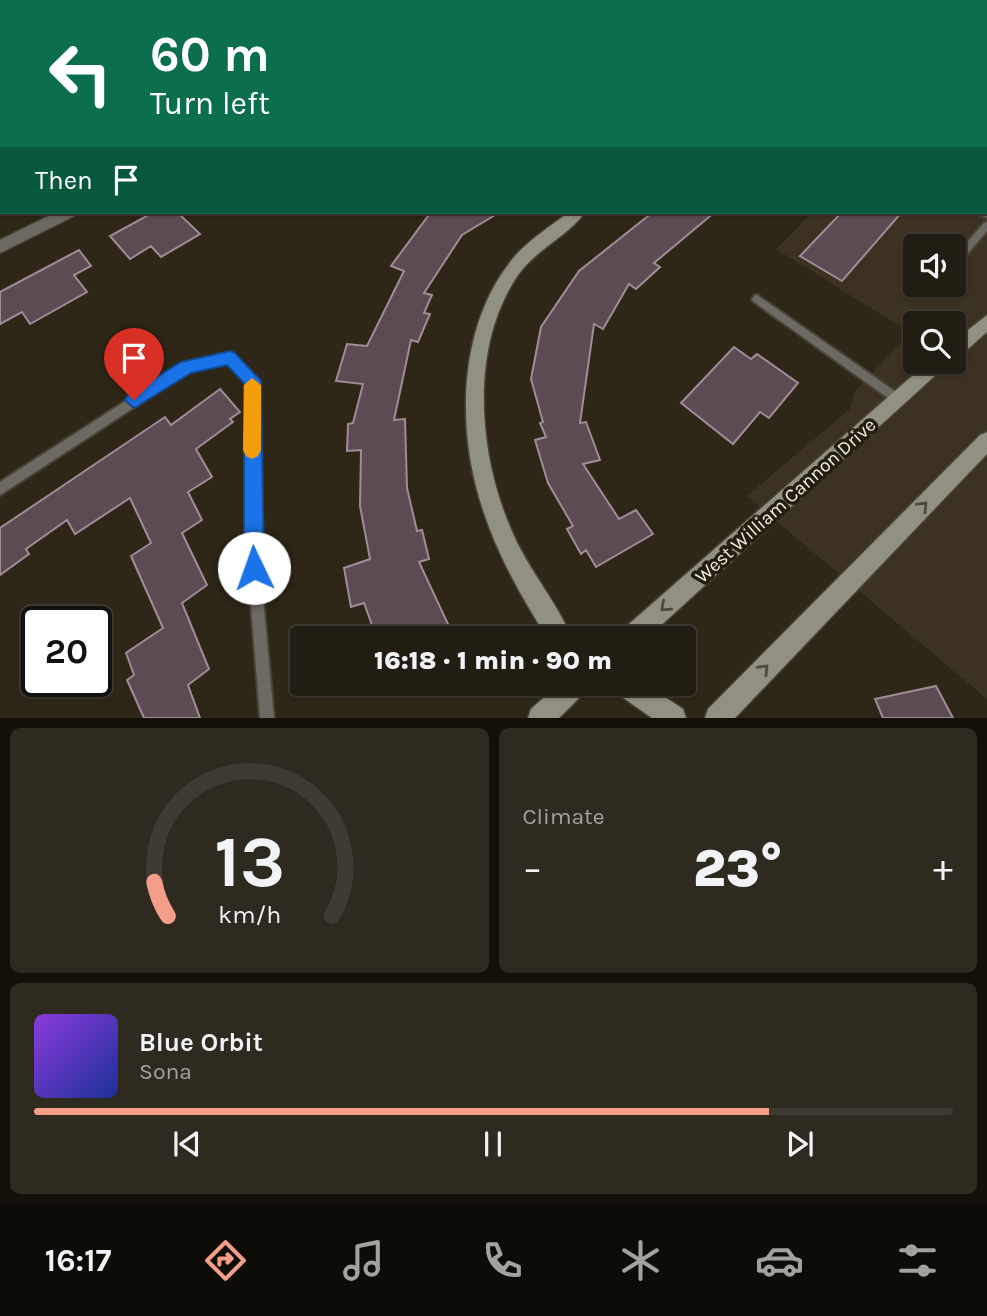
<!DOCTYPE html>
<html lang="en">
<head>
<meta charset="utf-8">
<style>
  body { margin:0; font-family:Karla,sans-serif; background:#2e2a20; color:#f1f3f6; height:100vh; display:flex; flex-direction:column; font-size:26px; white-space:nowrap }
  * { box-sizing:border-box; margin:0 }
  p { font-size:23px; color:#a2a29f }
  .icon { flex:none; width:38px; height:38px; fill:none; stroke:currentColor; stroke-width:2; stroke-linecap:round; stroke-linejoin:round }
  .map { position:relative; height:718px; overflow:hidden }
  .drawer { display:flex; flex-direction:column; gap:10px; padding:10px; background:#13100a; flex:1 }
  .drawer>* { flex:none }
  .hud { position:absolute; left:0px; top:0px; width:987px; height:214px; box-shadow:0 2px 5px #0004,0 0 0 2px #3f3b32; background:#0b6e4f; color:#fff; overflow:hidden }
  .buttons { position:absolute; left:903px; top:234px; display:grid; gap:14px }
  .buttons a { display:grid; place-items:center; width:63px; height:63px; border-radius:7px; background:#221d12; box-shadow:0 2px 5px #0004,0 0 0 2px #3f3b32; font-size:35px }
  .speed { position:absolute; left:21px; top:606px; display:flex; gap:14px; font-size:35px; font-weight:700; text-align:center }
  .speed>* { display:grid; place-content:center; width:91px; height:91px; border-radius:50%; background:#221d12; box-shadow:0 2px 5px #0004,0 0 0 2px #3f3b32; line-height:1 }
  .speed .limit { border:4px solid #111; border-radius:10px; background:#fff; color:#111 }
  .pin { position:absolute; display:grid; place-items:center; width:60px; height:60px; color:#fff; margin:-72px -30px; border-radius:50% 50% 50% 0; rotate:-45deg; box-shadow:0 0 7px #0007 }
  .pin .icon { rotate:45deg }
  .me { position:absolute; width:77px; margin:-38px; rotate:357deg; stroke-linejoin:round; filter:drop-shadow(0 0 5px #0008) }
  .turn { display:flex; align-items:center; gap:24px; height:147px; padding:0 35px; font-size:32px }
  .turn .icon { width:91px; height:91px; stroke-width:2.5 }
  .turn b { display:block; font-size:49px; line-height:60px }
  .then { display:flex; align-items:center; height:66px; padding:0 35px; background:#0003; gap:14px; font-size:26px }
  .big { font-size:52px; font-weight:800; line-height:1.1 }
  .drawer .widget { flex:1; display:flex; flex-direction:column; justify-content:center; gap:10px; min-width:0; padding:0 24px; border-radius:10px; background:#2e2a20 }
  .drawer .dial { align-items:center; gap:0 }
  .dial svg { height:182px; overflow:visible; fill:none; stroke:#3f3b32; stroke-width:7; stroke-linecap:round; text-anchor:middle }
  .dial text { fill:#f1f3f6; stroke:none }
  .song { display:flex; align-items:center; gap:21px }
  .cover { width:84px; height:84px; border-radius:10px; background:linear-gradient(135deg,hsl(270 70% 55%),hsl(230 70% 35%)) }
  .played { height:7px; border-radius:4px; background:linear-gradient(90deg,#f49e8a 80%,#3f3b32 80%) }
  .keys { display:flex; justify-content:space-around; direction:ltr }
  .heat { display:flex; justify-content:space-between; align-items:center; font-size:38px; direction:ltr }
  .drawer .tiles { flex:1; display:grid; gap:10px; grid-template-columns:1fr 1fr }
  .widget:last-child { grid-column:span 2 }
  .trip { position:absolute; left:290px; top:626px; width:406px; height:70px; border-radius:7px; background:#221d12; box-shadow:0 2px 5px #0004,0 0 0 2px #3f3b32; font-weight:800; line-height:70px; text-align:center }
  .dock { display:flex; height:112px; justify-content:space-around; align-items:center; background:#0e0c07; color:#a2a29f }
  .dock .icon { width:49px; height:49px }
  .dock .on { color:#f49e8a }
  .dock b { font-size:32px; color:#f1f3f6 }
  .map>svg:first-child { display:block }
  .commercial { fill:#3c3222; fill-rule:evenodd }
  .building { fill:#5d4b54; stroke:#a08c96; stroke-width:2 }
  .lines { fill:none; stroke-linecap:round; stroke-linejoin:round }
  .lane-casing { stroke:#494335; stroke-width:4 }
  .street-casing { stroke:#494335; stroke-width:3 }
  .secondary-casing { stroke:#494335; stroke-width:3 }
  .lane { fill:#6c6a62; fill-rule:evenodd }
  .street { fill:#6c6a62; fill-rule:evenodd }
  .secondary { fill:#929083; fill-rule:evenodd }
  .oneway { stroke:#504c3d }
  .route { fill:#1a73e8; stroke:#114b97; stroke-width:2 }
  .slow { fill:#f59e0b }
  .labels { text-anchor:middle; stroke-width:7; stroke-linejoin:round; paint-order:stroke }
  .street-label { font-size:19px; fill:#f2eee4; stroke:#241e0f }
</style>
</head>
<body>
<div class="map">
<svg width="987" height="718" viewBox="0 0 987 718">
  <rect width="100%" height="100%" fill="#2e2718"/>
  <!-- commercial -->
  <path class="commercial" d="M987,37v662l-240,-203 103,-87 5,-18 56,-58 -135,-84 37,-37h172zM915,247h39v38h-39zM915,324h39v38h-39z"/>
  <!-- building -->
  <path class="building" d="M154,212h23l23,22 -39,23 -10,-11 -21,13 -20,-23z
    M431,212h69l-38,23 -38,58 8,2 -8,18 6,1 -12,28 -7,-2 -17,80 11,-1 2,69 10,43 5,-1 7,29 -10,3 36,77h-78l-13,-36 -13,4 -7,-39 26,-9 -10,-53 1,-56 -14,1 1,-27 5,-1 10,-39 -27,-3 11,-37 20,2 37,-75 -13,-5z
    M653,212h62l-61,51 6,4 -24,22 -7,-5 -26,45 -9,-5 -14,99 6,-1 14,38 -17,4 36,55 17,-9 17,24 -57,33 -10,-17 -5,4 -14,-25 6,-3 -25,-43 -13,-43 11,-3 -6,-14 3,-1 -12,-43 10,-52 38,-56z
    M842,212h60l-60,69 -42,-25z
    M79,250l12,16 -17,9 13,17 -57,32 -8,-12 -22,12v-32z
    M734,347l17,12 6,-5 41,29 -29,35 -9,-6 -27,32 -52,-41z
    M220,389l20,23 -10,7 3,3 -37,27 16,28 -24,15 14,28 -20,13 25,52 -25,18 27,66 -21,16 12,33h-56l-17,-38 7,-5 -8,-22 37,-25 -32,-72 20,-13 -21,-45 -55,36 -8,-14 -41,29 3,5 -29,21v-47l165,-111 6,8z
    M936,686l17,32h-70l-8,-19z"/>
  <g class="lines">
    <defs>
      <path id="lane" d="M985,211h2v7l-10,-4 -1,-2z
        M987,222v9l-30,35 -3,1v-10l30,-34z
        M927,285h11l-9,10 -3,1 -5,-4z
        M757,295l146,102 1,3 -1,3 -4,2 -4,-2 -141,-101 -2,-3 2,-3z
        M230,354l4,1 23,26 1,162 16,175h-14l-14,-175 1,-160 -19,-20 -38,8 -190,124v-13l183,-118z"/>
      <path id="street" d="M172,0h14l-15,2z
        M483,0h10v2h-10z
        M869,0h11l-12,2z
        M0,17h2v8h-2z
        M0,66h2l-2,8z
        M57,212h19l-2,4 -74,37v-13z"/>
      <path id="secondary" d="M707,0h10l1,2h-10z
        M569,212h16c-16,24 -50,37 -69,66 -48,74 -37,182 -2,258 16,36 45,69 58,103h-24c-26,-41 -50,-83 -65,-129 -27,-80 -26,-186 32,-254 15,-17 36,-30 54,-44z
        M987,315v17l-27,24 -6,2v-17z
        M928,362h22l-304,277h-28l3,-8z
        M987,432v22l-252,264h-30l3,-9 272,-274z
        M559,684h30l-4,8 -26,26h-31l3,-9z
        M611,684h34l38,25 3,9h-34l-37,-26z"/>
    </defs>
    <!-- lane casing -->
    <use href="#lane" class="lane-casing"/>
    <!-- street casing -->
    <use href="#street" class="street-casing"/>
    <!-- secondary casing -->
    <use href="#secondary" class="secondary-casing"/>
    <!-- lane -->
    <use href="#lane" class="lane"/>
    <!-- street -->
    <use href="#street" class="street"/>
    <!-- secondary -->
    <use href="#secondary" class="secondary"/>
  </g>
  <!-- one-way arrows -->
  <defs><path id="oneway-chevron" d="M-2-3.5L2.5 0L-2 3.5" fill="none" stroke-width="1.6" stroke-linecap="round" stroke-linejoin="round" transform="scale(1.75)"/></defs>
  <g class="oneway">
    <use href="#oneway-chevron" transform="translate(923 506) rotate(-46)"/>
    <use href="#oneway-chevron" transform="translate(665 607) rotate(138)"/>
    <use href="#oneway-chevron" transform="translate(764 669) rotate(-46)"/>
  </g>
  <!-- route -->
  <path class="route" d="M230,351l5,2 26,28 3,187 -3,7 -7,3 -7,-3 -3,-7v-185l-17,-18 -36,8 -57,35 -9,-8 3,-5 53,-33z"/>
  <!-- slow -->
  <path class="slow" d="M252,378l9,7v65l-3,6 -6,3 -6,-3 -3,-6 1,-65z"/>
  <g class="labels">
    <!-- street labels -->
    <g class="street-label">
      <text transform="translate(785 500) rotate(-42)" y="7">West William Cannon Drive</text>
    </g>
  </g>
</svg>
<div class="buttons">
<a><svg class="icon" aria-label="sound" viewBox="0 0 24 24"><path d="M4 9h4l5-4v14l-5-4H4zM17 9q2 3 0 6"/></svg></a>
<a><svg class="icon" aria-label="search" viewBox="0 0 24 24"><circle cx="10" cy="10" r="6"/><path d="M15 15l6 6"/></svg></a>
</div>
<div class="speed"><div class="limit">20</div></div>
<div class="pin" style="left:134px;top:400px;background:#d93025"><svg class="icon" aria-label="arrive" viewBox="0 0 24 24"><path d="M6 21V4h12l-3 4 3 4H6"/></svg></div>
<svg class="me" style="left:254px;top:568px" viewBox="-20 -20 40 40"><circle r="19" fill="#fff"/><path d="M0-13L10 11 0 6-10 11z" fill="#1a73e8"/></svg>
<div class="trip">16:18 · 1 min · 90 m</div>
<div class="hud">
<div class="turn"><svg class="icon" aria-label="left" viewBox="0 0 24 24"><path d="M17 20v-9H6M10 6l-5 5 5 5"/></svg><div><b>60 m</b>Turn left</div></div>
<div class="then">Then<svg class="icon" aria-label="arrive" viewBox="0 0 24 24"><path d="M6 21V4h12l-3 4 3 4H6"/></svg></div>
</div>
</div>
<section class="drawer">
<div class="tiles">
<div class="widget dial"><svg viewBox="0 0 100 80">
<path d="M14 69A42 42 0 1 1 86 69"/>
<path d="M14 69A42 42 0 0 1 8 54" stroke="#f49e8a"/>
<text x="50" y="56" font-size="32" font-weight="700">13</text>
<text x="50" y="72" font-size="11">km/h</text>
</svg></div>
<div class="widget"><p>Climate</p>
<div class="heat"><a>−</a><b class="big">23°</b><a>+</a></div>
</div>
<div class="widget">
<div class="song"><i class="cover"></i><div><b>Blue Orbit</b><p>Sona</p></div></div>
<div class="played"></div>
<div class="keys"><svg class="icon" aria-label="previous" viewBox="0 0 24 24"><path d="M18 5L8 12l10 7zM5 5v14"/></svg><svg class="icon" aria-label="pause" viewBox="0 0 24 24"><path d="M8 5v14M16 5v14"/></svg><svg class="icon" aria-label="next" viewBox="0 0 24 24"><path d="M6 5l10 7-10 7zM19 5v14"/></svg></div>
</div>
</div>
</section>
<nav class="dock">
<b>16:17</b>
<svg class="icon on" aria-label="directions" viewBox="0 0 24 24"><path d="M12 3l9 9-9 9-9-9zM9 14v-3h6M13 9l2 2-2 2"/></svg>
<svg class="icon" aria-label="music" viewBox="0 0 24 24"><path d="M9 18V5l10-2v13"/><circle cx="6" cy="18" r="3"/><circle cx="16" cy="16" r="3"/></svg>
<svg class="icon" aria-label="phone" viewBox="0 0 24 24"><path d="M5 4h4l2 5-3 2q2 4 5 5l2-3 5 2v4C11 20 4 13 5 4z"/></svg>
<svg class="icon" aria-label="climate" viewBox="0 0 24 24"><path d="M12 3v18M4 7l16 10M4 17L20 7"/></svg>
<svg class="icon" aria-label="car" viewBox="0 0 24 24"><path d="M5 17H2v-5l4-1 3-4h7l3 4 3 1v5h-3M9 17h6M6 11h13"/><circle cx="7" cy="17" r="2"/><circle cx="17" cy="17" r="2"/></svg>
<svg class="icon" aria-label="filters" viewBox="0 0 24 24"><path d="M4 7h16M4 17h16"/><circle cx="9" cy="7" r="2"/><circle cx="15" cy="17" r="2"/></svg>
</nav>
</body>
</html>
